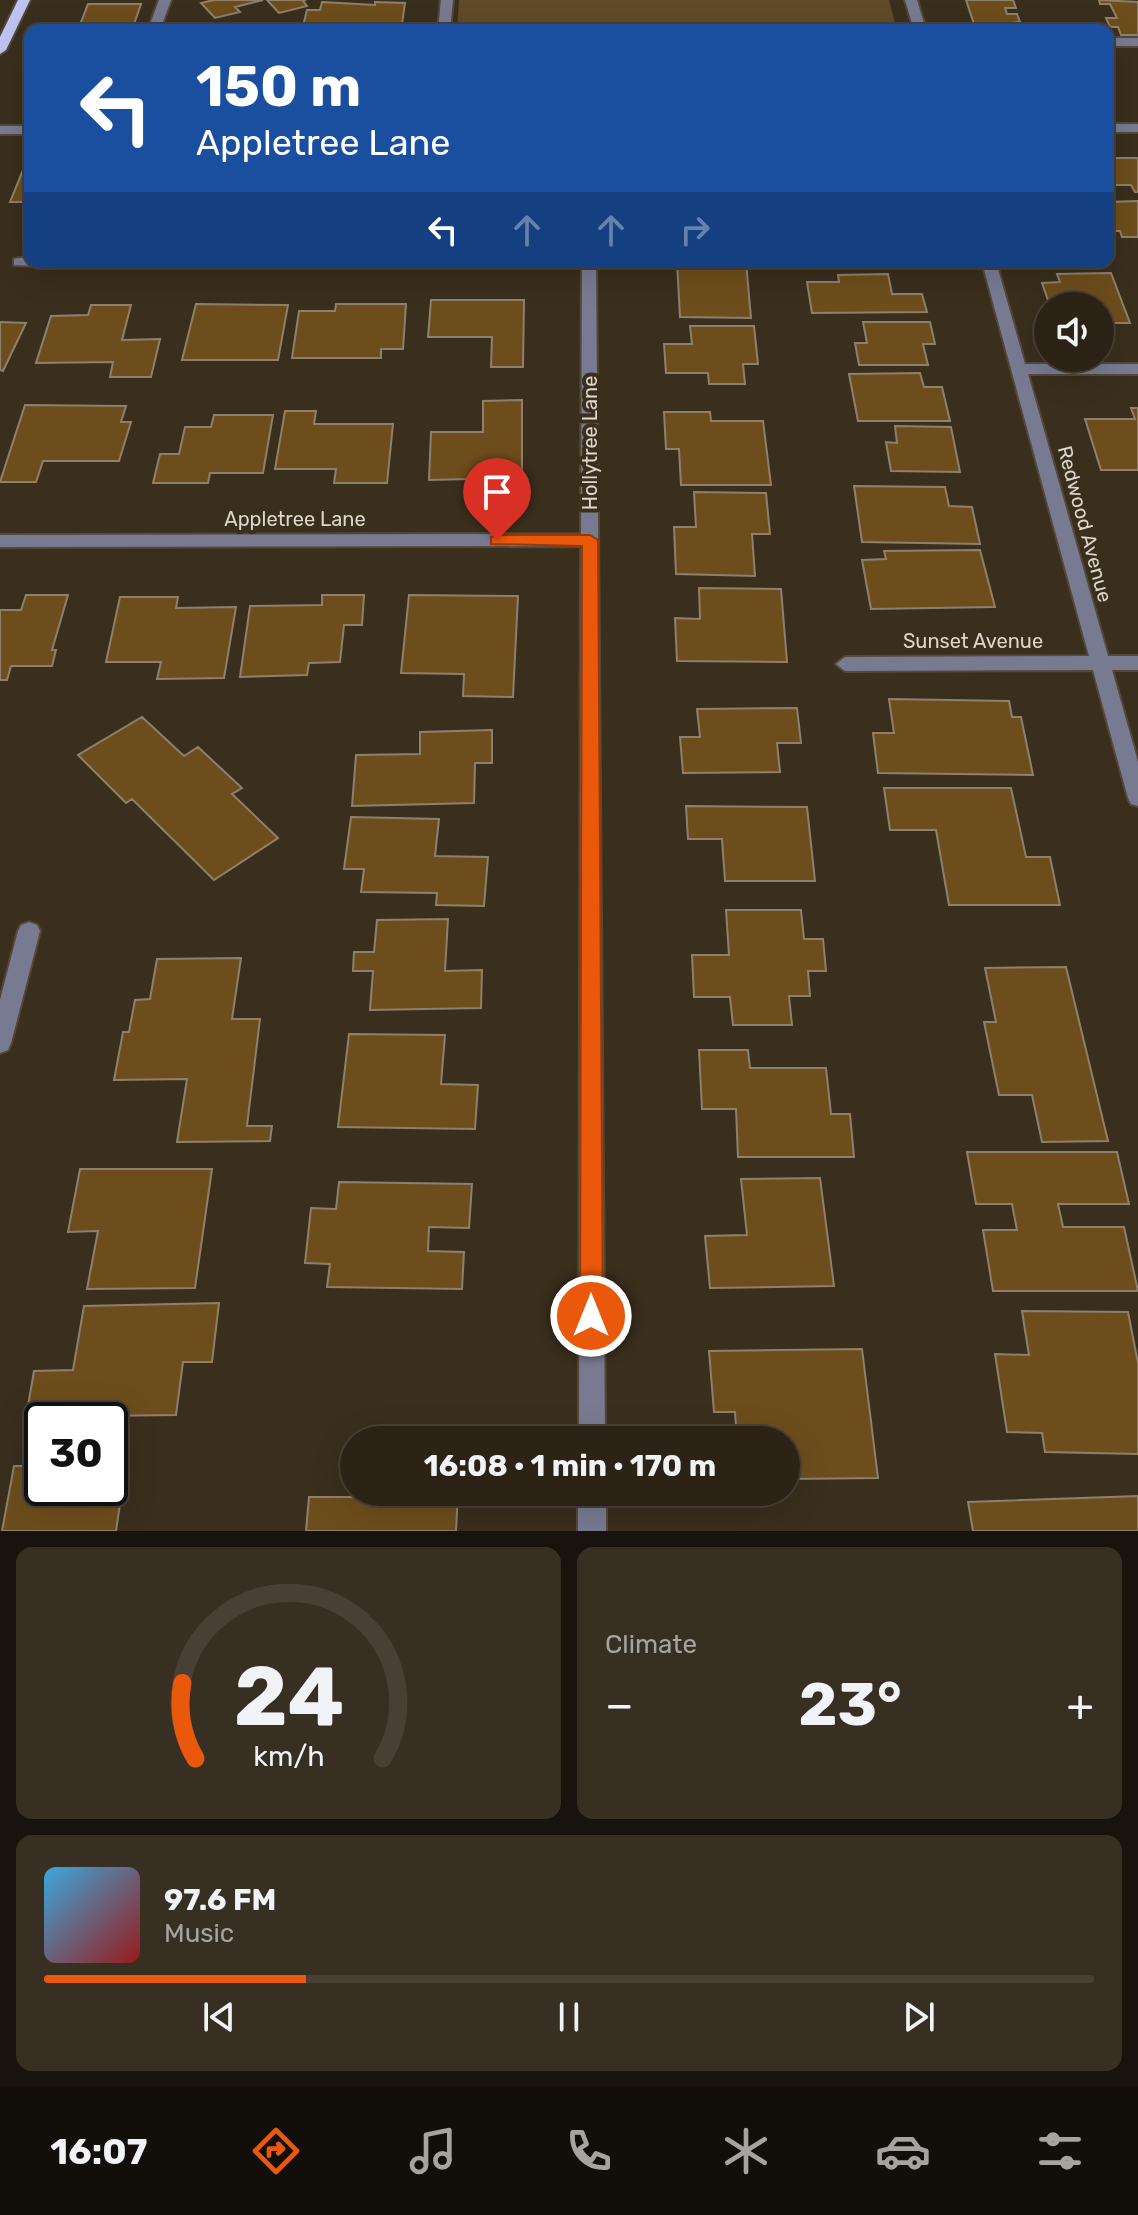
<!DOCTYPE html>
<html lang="en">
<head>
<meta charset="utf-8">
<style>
  body { margin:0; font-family:Rubik,sans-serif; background:#382f23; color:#f1f3f6; height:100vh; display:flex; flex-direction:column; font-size:30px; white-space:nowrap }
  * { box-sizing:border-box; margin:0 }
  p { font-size:26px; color:#a6a4a1 }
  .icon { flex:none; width:44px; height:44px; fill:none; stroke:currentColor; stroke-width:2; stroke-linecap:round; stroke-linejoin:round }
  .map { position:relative; height:1531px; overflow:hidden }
  .sheet { display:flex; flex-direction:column; gap:16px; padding:16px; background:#18130c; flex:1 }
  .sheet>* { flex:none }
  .guide { position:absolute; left:24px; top:24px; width:1090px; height:244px; border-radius:16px; box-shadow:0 8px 32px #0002,0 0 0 2px #483f35; background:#1a4fa0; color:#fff; overflow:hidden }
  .controls { position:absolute; left:1034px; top:292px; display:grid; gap:16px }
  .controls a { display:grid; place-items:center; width:80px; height:80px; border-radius:50%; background:#2c2216; box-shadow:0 8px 32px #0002,0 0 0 2px #483f35; font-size:40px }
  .speed { position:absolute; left:24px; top:1402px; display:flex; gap:16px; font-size:40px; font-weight:700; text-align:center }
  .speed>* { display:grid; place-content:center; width:104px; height:104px; border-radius:50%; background:#2c2216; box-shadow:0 8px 32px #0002,0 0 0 2px #483f35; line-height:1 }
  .speed .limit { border:4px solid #111; border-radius:12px; background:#fff; color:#111 }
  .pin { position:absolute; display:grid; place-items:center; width:68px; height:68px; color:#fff; margin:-82px -34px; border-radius:50% 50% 50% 0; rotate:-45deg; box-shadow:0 0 8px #0007 }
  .pin .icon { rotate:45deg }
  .me { position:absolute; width:88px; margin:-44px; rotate:0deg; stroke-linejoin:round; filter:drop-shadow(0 0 6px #0008) }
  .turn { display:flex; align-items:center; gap:28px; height:168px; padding:0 40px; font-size:36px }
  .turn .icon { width:104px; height:104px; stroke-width:2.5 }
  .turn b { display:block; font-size:56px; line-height:68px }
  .lanes { display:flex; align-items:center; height:76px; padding:0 40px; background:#0003; justify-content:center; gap:40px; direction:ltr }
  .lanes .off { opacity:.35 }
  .big { font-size:60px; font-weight:700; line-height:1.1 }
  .sheet .widget { flex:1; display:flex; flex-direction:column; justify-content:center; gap:12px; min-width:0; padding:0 28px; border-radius:16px; background:#382f23 }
  .sheet .dial { align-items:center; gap:0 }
  .dial svg { height:208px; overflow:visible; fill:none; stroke:#483f35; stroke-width:7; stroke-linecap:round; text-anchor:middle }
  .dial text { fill:#f1f3f6; stroke:none }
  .song { display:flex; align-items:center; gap:24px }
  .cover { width:96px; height:96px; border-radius:12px; background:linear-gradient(135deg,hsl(200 70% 55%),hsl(0 70% 35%)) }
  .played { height:8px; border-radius:4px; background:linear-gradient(90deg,#ea580c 25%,#483f35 25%) }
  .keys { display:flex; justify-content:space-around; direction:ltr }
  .heat { display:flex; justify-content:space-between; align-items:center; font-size:44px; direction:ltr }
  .sheet .tiles { flex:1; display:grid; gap:16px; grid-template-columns:1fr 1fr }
  .widget:last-child { grid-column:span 2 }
  .trip { position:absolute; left:340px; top:1426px; width:460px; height:80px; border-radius:40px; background:#2c2216; box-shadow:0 8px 32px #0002,0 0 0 2px #483f35; font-weight:700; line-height:80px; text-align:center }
  .tab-bar { display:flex; height:128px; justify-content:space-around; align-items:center; background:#120e09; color:#a6a4a1 }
  .tab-bar .icon { width:56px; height:56px }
  .tab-bar .active { color:#ea580c }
  .tab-bar b { font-size:36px; color:#f1f3f6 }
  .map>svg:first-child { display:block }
  .green { fill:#614a28 }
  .building { fill:#6d4d1c; stroke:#8e806d; stroke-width:2 }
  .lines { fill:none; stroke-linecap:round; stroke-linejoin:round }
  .minor-casing { stroke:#544939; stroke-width:4 }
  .major-casing { stroke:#544939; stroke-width:4 }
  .minor { fill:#787a91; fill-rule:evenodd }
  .major { fill:#bfc3f2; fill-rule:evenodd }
  .route { fill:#ea580c; stroke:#983908; stroke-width:2 }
  .labels { text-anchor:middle; stroke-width:8; stroke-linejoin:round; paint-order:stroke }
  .street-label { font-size:20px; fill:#ded6cc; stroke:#3a2e1d }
</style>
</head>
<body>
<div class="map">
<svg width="1138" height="1531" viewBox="0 0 1138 1531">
  <rect width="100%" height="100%" fill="#3a2e1d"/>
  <!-- green -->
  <path class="green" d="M459,0h430l8,30h-440z"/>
  <!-- building -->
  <path class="building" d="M214,0h49l-28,7 5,5 -25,6 -14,-15z
    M267,0h39l-3,1 4,5 -28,7z
    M966,0h47l3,8h-11l2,6h10l3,8 -15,2 2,6 -32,-3z
    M1099,0l39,2v33h-17l-3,-8h-8l-4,-9h11l-7,-14h-10z
    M322,2l53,3v-3l30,1 -3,21 -99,2 4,-16h13z
    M88,4h53l-9,26h-54z
    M1108,158h30v34h-3l-4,-7h-16l-7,-15z
    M25,165h5v37h-20z
    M1138,201v36h-16l-2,-6h-12v-29z
    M677,262h69l5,56 -71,-1z
    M846,262h72l1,7 -42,-1 -1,-6z
    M1111,273l19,50h-27l-3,-17h-50l-8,-23 18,-1 -3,-8z
    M888,274l4,20h30l5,18 -115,1 -5,-31h32l-1,-7z
    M431,300h93l-1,67h-32l1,-30h-64z
    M196,304l92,1 -10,55h-96z
    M336,304h70l-3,45h-22v9h-89l7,-47h36z
    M91,305h40l-9,35 38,-1 -9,38h-41l3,-15 -77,1 15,-47 37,-1z
    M0,322l26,1 -23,48 -3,-1z
    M863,322h67l5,22h-12l5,21h-69l-4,-22h12z
    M690,326h64l4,38h-15l2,20h-36l-1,-11h-42l-2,-29h28z
    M920,373l4,14h18l8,34h-92l-9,-47z
    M522,400v84l-52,1 1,-6 -42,1 2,-48h52v-31z
    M25,405l101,1 -5,16h10l-12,39h-76l-7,21h-36z
    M1131,408h7v62h-37l-16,-51h50z
    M285,411h31l-2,13h79l-6,59h-53l2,-14h-61z
    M664,412h46l1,9h52l8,64h-90l-2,-36h-13z
    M214,415h59l-10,58h-53l-2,10h-55l7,-29h19l6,-27h26z
    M895,426l56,1 9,45 -69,-1 -5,-29 11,1z
    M854,486l91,1 4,19 23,1 8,37 -118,-2z
    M694,492l72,1 4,41h-18l3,42 -79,-2 -2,-47h22z
    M980,550l15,57 -124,2 -9,-49 24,-1 -2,-8z
    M699,588l82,1 6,73 -110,-1 -2,-43 25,1z
    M26,595h42l-16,55h4l-4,16h-41l-4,14h-7v-70h21z
    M322,595h42l-2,30h-18l-4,37 -31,1 -2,12 -67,2 10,-71 72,-1z
    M409,595l109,1 -5,101 -50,-1 1,-22 -63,-1z
    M120,597h58l-2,11 60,-1 -12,71 -67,1 4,-17h-55z
    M889,699l120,2 3,16h9l12,58 -155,-2 -5,-40h21z
    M797,708l4,35h-24l3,29 -97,1 -3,-36h20l-3,-28z
    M142,717l42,39 14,-9 44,41 -10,6 46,44 -64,42 -82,-81 -6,4 -48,-48z
    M492,730v33h-17l-1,40 -122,3 4,-51 64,-1v-22z
    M884,788h127l15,69h24l10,48h-111l-13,-75h-46z
    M686,806l121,1 8,74h-90l-3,-42h-34z
    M351,817l88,2 -4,37 53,1 -4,49 -48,-1 1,-12 -76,-1 3,-23h-20z
    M726,910h75l3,29h19l3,32h-18l2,25h-21l3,29h-59l-3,-28h-36l-2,-42h37z
    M448,919l-3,52 37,-1 -1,38 -111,2 3,-39h-20l1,-19h20l3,-32z
    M241,958l-9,61h28l-13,107h25l-2,15 -93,1 10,-63 -73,1 9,-48h6l6,-32 15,-1 7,-40z
    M1066,967l42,174 -66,1 -10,-47h-33l-15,-73h12l-11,-54z
    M349,1034l96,1 -4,49 37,1 -3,44 -137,-2z
    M699,1050h49l2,18h76l5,46h19l4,43h-116l-2,-48h-34z
    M967,1152h150l12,52h-71l5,23h61l14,64h-145l-10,-61h34l-5,-26h-36z
    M80,1169h132l-17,119 -108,1 11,-58 -30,1z
    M820,1178l14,108 -124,2 -5,-52 42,-1 -6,-56z
    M339,1182l133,2 -3,44 -40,-1 -1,24 36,1 -2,37 -135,-2 3,-23 -25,-1 6,-55 25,1z
    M219,1303l-7,59h-29l-7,53 -150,2 8,-46 39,-1 11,-64z
    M1022,1311l106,1 10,51v91l-93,-2 -3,-19 -35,-1 -12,-78 34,1z
    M862,1349l16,129 -92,1v-39h-49l-2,-28h-21l-5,-61z
    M110,1464h16l-10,67h-114l12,-65h28v22h68z
    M365,1492h93l-2,39h-150l3,-34h55z
    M1138,1496v35h-165l-5,-29z"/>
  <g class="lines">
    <defs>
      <path id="minor" d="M159,0h12l-11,30h-12z
        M441,0h12l-3,30h-12z
        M905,0h12l9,30h-12z
        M1108,38h30v8h-30z
        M1108,124h30v8h-30z
        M0,126h30v8h-30z
        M19,258h11v4h16l-7,4 -25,-1v-6z
        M582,262h14l9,1178h-26l2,-894 -581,1v-12l581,-1z
        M982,262h14l29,102h113v10h-110l80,282h30v14h-26l26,92v44l-7,-2 -3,-6 -35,-128 -248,1 -9,-7 9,-7 244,-1z
        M29,922l8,3 3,6 -29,112 -3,7 -8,3v-53l18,-69 3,-6z
        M578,1492h28v39h-28z"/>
      <path id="major" d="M18,0h12l-24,50 -6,4v-17z"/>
    </defs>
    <!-- minor casing -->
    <use href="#minor" class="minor-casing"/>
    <!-- major casing -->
    <use href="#major" class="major-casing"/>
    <!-- minor -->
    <use href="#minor" class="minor"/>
    <!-- major -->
    <use href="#major" class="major"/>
  </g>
  <!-- route -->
  <path class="route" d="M497,535h93l8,5 5,776 -3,8 -9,3 -8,-3 -3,-8 2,-770 -91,-2v-7z"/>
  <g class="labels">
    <!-- street labels -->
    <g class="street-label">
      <text transform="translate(590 443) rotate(-90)" y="7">Hollytree Lane</text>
      <text x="295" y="526">Appletree Lane</text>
      <text transform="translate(1085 524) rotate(75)" y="7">Redwood Avenue</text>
      <text x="973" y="648">Sunset Avenue</text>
    </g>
  </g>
</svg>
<div class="controls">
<a><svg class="icon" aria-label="sound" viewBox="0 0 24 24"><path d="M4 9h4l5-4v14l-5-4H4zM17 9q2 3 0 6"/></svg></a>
</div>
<div class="speed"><div class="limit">30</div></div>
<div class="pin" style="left:497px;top:540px;background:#d93025"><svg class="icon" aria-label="arrive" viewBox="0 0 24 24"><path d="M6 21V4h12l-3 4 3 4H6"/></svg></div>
<svg class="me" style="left:591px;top:1316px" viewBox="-20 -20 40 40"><circle r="17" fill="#ea580c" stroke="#fff" stroke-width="3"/><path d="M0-11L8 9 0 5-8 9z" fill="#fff"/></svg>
<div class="trip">16:08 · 1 min · 170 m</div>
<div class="guide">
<div class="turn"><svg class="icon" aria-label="left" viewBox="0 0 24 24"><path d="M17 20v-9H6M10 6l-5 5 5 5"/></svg><div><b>150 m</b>Appletree Lane</div></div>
<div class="lanes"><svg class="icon" aria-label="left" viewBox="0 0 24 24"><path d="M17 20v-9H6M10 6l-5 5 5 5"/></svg><svg class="icon off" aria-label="ahead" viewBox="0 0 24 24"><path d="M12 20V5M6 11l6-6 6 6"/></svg><svg class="icon off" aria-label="ahead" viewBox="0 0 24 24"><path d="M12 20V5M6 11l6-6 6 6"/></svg><svg class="icon off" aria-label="right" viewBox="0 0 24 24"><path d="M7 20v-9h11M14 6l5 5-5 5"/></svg></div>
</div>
</div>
<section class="sheet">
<div class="tiles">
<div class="widget dial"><svg viewBox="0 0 100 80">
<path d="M14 69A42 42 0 1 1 86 69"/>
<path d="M14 69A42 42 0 0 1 9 40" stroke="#ea580c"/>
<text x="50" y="56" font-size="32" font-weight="700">24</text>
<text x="50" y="72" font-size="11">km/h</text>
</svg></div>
<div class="widget"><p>Climate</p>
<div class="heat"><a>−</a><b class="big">23°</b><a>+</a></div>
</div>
<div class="widget">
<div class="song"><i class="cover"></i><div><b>97.6 FM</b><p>Music</p></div></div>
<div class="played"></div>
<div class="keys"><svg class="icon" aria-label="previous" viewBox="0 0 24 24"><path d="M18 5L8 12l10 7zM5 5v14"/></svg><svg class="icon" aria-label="pause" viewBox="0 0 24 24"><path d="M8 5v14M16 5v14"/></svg><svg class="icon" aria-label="next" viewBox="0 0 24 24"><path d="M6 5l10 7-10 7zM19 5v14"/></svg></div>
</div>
</div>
</section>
<nav class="tab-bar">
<b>16:07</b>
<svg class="icon active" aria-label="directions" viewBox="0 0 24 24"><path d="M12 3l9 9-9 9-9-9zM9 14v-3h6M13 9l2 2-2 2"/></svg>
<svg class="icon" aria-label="music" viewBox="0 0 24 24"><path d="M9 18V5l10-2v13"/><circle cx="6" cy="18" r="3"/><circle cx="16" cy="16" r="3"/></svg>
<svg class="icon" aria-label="phone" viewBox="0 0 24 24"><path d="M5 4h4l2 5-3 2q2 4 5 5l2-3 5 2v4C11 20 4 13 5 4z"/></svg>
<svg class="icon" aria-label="climate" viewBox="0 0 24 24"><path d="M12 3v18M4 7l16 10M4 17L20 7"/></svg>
<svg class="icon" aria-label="car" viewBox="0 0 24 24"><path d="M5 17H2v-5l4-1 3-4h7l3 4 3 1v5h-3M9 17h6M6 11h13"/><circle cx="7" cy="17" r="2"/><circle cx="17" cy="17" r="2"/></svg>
<svg class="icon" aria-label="filters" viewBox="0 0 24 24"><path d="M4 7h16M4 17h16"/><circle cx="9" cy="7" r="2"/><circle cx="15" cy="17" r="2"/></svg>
</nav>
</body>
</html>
